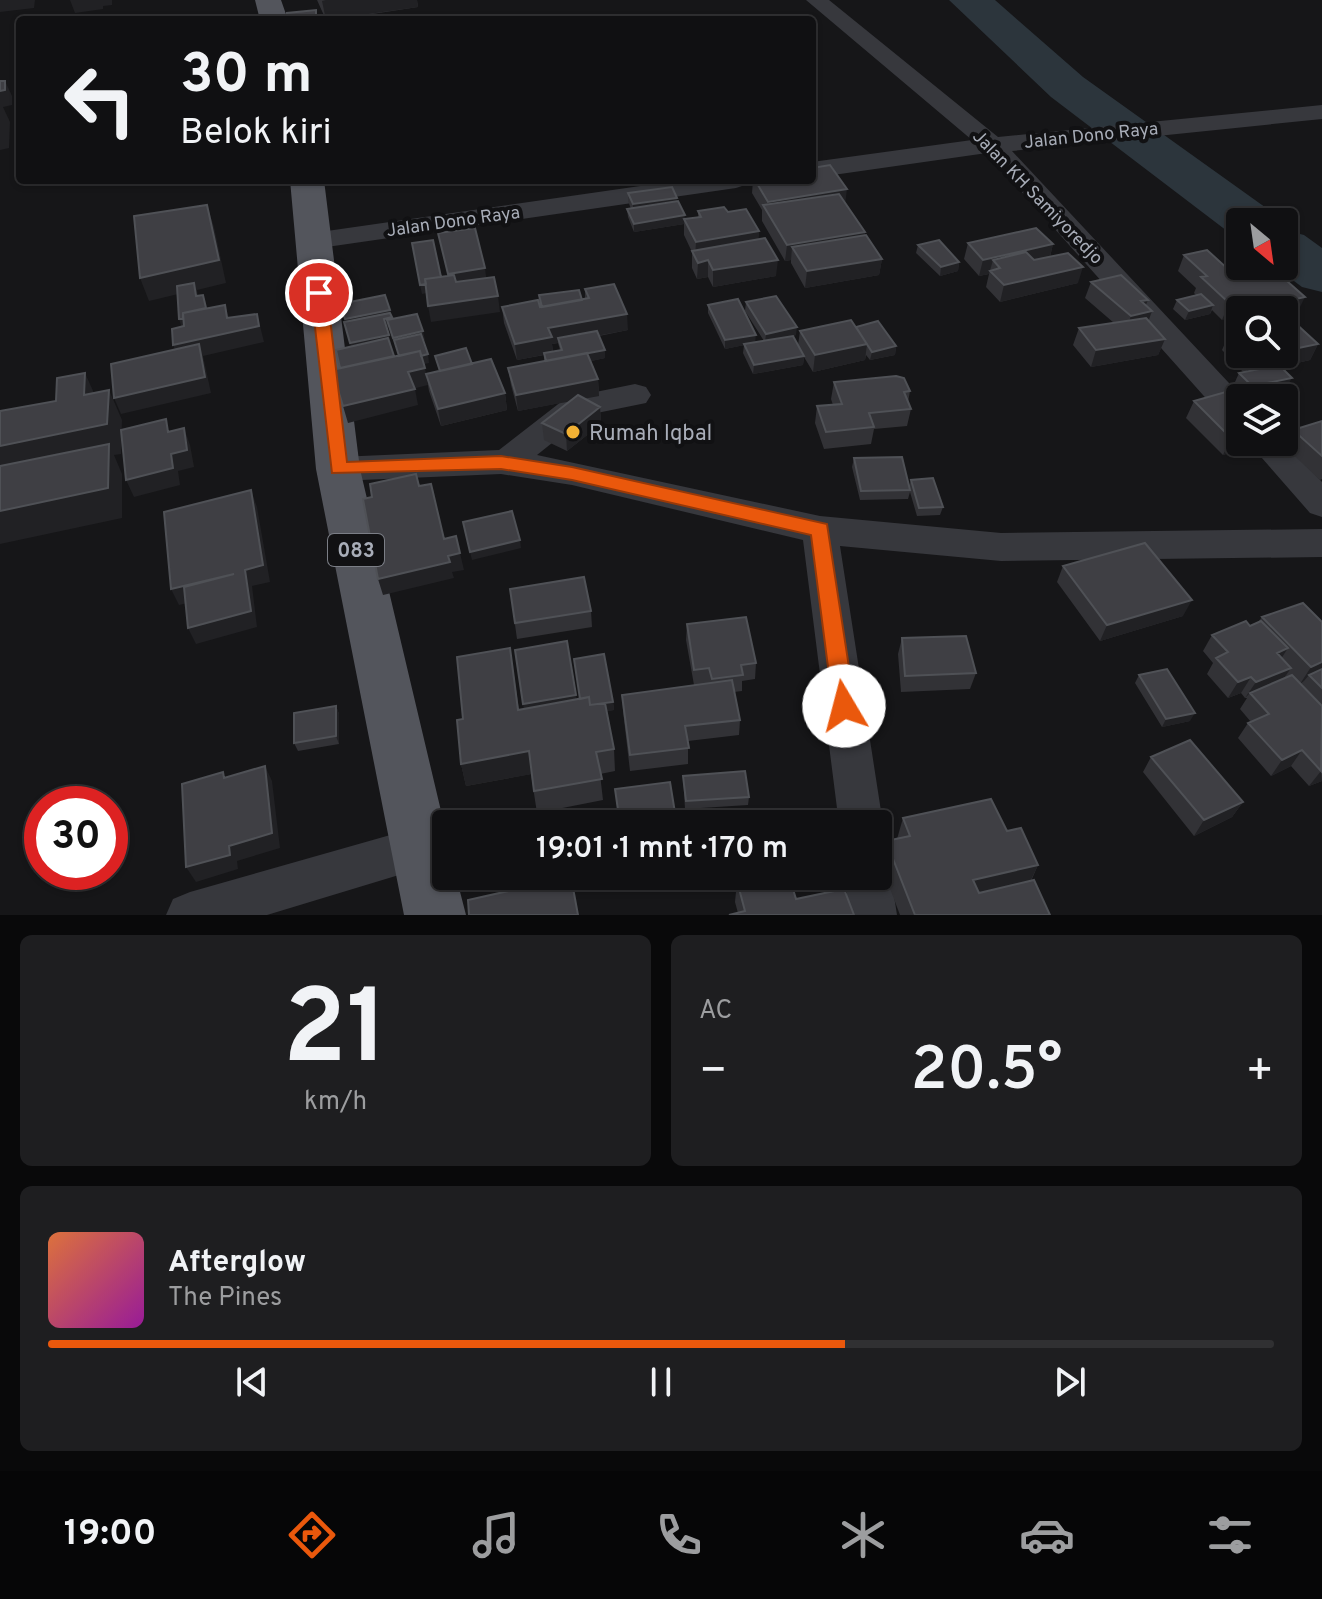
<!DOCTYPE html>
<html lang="id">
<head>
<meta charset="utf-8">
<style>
  body { margin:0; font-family:Overpass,sans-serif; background:#1e1e20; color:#f1f3f6; height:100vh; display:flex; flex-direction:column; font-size:30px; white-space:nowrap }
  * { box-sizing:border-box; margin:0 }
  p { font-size:26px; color:#9c9d9f }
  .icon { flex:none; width:44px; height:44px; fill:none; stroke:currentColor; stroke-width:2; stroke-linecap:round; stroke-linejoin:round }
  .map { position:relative; height:915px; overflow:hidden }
  .sheet { display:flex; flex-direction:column; gap:20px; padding:20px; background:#09090a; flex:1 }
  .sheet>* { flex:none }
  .banner { position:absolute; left:16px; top:16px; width:800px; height:168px; border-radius:8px; box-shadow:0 2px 6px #0004,0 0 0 2px #303032; background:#101012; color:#f1f3f6; overflow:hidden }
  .needle { width:52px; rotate:151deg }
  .fabs { position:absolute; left:1226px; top:208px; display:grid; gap:16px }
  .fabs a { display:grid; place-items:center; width:72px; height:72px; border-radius:8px; background:#101012; box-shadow:0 2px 6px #0004,0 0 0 2px #303032; font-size:40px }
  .speed { position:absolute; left:24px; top:786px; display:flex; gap:16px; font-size:40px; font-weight:700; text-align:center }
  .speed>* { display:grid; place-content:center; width:104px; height:104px; border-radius:50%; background:#101012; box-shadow:0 2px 6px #0004,0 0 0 2px #303032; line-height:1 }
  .speed .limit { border:12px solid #d22; background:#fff; color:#111 }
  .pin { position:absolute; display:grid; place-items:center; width:68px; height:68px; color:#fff; margin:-34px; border:4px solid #fff; border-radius:50%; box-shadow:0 2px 8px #0007 }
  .me { position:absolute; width:88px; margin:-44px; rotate:352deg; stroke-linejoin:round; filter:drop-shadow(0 0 6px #0008) }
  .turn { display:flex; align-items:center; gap:28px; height:168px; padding:0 32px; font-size:36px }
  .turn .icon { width:104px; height:104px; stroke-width:2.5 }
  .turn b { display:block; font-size:56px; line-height:68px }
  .big { font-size:60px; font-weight:600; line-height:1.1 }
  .sheet .widget { flex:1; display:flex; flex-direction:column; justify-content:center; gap:12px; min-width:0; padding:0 28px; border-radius:12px; background:#1e1e20 }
  .sheet .dial { align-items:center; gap:0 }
  .dial b { font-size:104px; line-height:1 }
  .song { display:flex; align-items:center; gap:24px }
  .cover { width:96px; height:96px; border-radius:12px; background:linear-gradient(135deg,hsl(20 70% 55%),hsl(300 70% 35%)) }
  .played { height:8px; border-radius:4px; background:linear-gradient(90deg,#ea580c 65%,#303032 65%) }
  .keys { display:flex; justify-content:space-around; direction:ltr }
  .heat { display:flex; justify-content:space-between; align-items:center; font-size:44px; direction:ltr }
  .sheet .tiles { flex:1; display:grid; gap:20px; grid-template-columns:1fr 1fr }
  .widget:last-child { grid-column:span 2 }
  .trip { position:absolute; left:432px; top:810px; width:460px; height:80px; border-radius:8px; background:#101012; box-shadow:0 2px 6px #0004,0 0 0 2px #303032; font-weight:600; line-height:80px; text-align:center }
  .dock { display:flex; height:128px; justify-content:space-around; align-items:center; background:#060607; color:#9c9d9f }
  .dock .icon { width:56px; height:56px }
  .dock .active { color:#ea580c }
  .dock b { font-size:36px; color:#f1f3f6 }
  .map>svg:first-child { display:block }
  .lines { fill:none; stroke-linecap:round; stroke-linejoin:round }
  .river { fill:#2c353c; fill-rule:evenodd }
  .street { fill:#37383d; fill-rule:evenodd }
  .primary { fill:#53555c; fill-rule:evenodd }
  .wall { fill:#323236; fill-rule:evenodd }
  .shaded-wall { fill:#212124 }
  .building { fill:#3f3f44; stroke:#4f5156; stroke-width:2 }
  .route { fill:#ea580c; stroke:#983908; stroke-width:2 }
  .poi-dot { fill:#f2b134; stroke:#111113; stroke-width:3 }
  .labels { text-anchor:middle; stroke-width:8; stroke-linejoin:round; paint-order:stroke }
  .far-street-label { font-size:18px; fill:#a8adb8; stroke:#111113 }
  .shield { fill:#111113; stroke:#7b7e86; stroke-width:2 }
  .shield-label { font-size:20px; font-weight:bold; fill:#a8adb8 }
  .poi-label { font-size:22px; fill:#a8adb8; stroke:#111113; text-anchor:start }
</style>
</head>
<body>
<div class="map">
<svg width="1322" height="915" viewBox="0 0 1322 915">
  <rect width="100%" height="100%" fill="#161618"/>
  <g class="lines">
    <!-- river -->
    <path class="river" d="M949,0h46l88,77 186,133 8,12h-37v14l-9,-2 -180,-137z
      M1284,230l20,5 18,13v44l-20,-5 -28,-21h10z"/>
    <!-- street -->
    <path class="street" d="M806,0h23l169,137 324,-32v14l-310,32 231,247h-3v28l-12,-3 -241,-270 -175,25v-16l160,-22z
      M682,180h67l-4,5 -9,3 -423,61 -10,-2 -4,-6 4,-6 10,-2z
      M635,384l11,3 5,8 -5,8 -59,12 -50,40 283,61 181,17 321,-4v28l-321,4 -161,-15 43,278 -5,12v-12h-39l-36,-284 -231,-55 -71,-11 -163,7 -12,-3 -5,-9 5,-9 12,-3 161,-7 67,-52z
      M1284,441l38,41v35l-12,-4 -62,-71z
      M422,826l16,6 7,15 -7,15 -16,6 -155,47h-101l7,-16 17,-7z
      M878,858l6,2 7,16 6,39h-48l-4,-39h33z"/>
    <!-- primary -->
    <path class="primary" d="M255,0h26l7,20h-28z
      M290,180h34l36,289 86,363v44h10l10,39h-62l-88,-446z"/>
  </g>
  <!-- wall -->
  <path class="wall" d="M317,0h100l1,7 -85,13h-7z
    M753,180h59l33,23 20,29v3l17,24 -3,16 -74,13 -14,-25v-3l-6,1 -23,-40v-11l-10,-17z
    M628,193l49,5v3l8,18 13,-2v-6l30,1 31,19 -1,8 18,37 -63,11 -5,-10 -11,2 -5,-11v-16l-8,-17v-11l-50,8 -6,-15 -1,-8h4l-3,-8z
    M968,243l85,1 -3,13 28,26 -78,19 -14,-15 3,-13 -10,2 -15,-17z
    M918,245l41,17 -1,9 -18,5 -24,-23z
    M1184,255l46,16 67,42 -11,3 32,28 -8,16 -29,7 6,19 -39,9 -13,-13 4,-9 4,-1 -21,-22 7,-16 11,-2v22h44v-44h-44l-18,10 -10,-10 -2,4 -25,6 -12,-11 4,-9 19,-5 -2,-2 2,-5 -18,-17z
    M1091,282l54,23 3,15 17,19 -7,16 -67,12 -18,-22 6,-17 35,-5 -29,-25z
    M585,289l43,41 -29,6 6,22 -14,3 7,18 1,17 -14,2 15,9 1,17 -34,27 -23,-11 -2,-17 28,-22 -52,10 -7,-26 -3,-17 36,-7v-6l-27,5 -13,-37 -2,-16h39l-2,-12 46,4zM558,343l2,7 -7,2 -1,-8z
    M746,302l50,33 -3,1 5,9 2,-14 56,-4 40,19 -1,9 -25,5 -4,-5 -1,5 -52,12 -9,-15 -1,8 -50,9 -10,-21 1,-8 -19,4 -17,-36v-8l48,37 8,-1 -19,-30z
    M435,356l37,8 33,29 2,17 -66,16 -12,-35 -3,-17 13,-3z
    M834,382l76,9 -2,11 3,7 -4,17 -33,3 -3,15 -47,5 -9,-26 2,-17 16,-1 -2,-6z
    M1194,401l46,41h20l-2,2 -35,11 -37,-37z
    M1322,421v58l-2,1 -35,-33 8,-17z
    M854,458l55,28 2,-6 32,27 -3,8 -23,1 -7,-24 -2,7 -48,1 -8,-33z
    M1063,566l120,50 -83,25 -43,-59z
    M510,589l81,22 1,16 -75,12z
    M1262,617l60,5v159l-13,5 -18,-20 -20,10 -33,-38 10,-15 3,-1 -11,-13 7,-11h-2l-4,-5 -13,5 -21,-24 6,-11 -10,-12 9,-16 38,-9 8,-4z
    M687,624l69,39 -1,16 -13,2v10l-8,1 6,28 -1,15 -51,6v23l-58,7 -7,-60 -1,-16 72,-10 -8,-45z
    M902,638l74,35 -6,16 -69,3 -3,-38z
    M510,648l9,62 61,-11 -6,-40 39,43 1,8 -7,1 7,38 1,22 -15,3 3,26 -66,13 -6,-39 -65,12 -5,-22 2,-45z
    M1139,675l51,46 -28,6 -27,-44z
    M336,706l3,8v30l-41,7 -4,-8z
    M1151,757l92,45 -11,15 -38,19 -51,-64z
    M683,776l66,21 -1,8 -63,4z
    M903,818l104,13 31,34 -7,16 19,34h-150l-20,-53 6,-21 11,-2z
    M676,819v5h-57z
    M737,881l59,18 -58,14 -3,-11z"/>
  <!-- shaded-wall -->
  <path class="shaded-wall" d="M0,0h35l-1,8 -34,4z
    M70,0h42v5l-9,1v3l-28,4z
    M326,0h91l1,7 -92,13 -4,-19z
    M5,81l7,15v9l-9,2 7,15 -1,26 -9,2v-59z
    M847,189l-2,16 -78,7 1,-10z
    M677,198v8l-44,6v-8z
    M207,205l7,22 12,56 -29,7 2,15 -4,-15 -46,11 -9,-23z
    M685,215l-1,9 -50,8v-8z
    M759,231l-1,17 -63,10 1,-16z
    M865,232l-2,16 -71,-1 -1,13 -6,1 2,-16z
    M1053,244l-4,16 -49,8 -7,-8 -4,14 -10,2 4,-16z
    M882,259l-3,16 -74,13 2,-17z
    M708,260v17l-11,2 1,-16z
    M778,260l-2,16 -63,11v-17z
    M959,262l-1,9 -18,5 1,-9z
    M1083,267l-5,16 -78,19 4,-17z
    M485,268l2,16 -37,6 -2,-16z
    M442,282l1,8 -21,4 -2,-9z
    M203,295l3,8 3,19 -27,6 -3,-9z
    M1265,295l-7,15h-18v6l-18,4 7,-17z
    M498,296l2,16 -69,10 -3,-16z
    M1305,297l-8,16 -13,3v-6h-12l2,-6z
    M1148,300l-6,14 10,-3 -6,17 -21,5 6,-17 10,-15z
    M225,305l5,16 27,-7 7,28 -61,14 8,37 -90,21 -7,-16 66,-36 -7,-17 54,-27z
    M1213,305l-3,9 -25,6 4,-9z
    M390,310l3,16 -6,-6 2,7 -3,1h-39l-2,-9z
    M627,314l1,16 -69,13 -1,-5v5l-6,1 1,9 -36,7 -2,-16 33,-16z
    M797,327l-1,8 -31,7 1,-8z
    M423,331l2,9 -29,6 -2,-6 1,6 -2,-8z
    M389,335l2,8 -39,9 -2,-9z
    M756,335l-1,8 -30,6v-9z
    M1165,339l-7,16 -67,12 5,-17z
    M867,344l-2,16 -52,12 2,-17z
    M1318,344l-8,16 -65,15 8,-17 18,-4h13v-3z
    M896,346l-1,9 -25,5 2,-8z
    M605,350v8l-18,4 -1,-9z
    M428,354l1,9 -27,6 -2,-9z
    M804,356l-1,9 -50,9 1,-9z
    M425,368l3,17 -16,4 -4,-17z
    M85,373l13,29 -14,-7z
    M1292,378l-5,8 -39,9 4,-9z
    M598,379l1,17 -81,15 -2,-16z
    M415,389l3,16 -70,18 -5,-17z
    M109,390l13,30 -1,34 -7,1 8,19v44l-122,26v-98z
    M505,393l2,17 -66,16 -3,-17z
    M600,407l1,17 -34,27 -1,-17z
    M184,428l6,17 4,22 -16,4 2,14 -46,12 -8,-17 45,-26z
    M1240,435v7h20l-2,2 -35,11 8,-17z
    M251,490l6,17 13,75 -18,4 5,41 -61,17 -8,-16 57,-58z
    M520,540l1,8 -49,12 -2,-8z
    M460,553l4,17 -12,2 2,6 -71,17 -5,-16 70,-23z
    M234,574l7,17 -62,14 -8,-16z
    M1192,600l-9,16 -83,25 7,-16z
    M1288,648l-11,17v-12z
    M1322,662v12l-13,1 -5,6 -4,3 11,-17z
    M1291,668l-11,16 -30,9 -5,5 11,-16z
    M1251,677l-10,16 -13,5 10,-16z
    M576,695l2,16 -53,9 -2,-16z
    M613,702l1,8 -31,6 -1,-8z
    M336,706l3,8v30l-3,-8z
    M1195,713l-5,8 -28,6 4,-8z
    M1302,750l-11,16 -20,10 11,-16z
    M529,751l3,23 -66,12 -5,-22z
    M265,766l7,15 8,67 -43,13 1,8 -42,13 -10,-15 43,-21z
    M1321,771l1,10 -13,5z
    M1243,802l-11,15 -38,19 10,-16z
    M1038,865l-10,21 -63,15 8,-21z"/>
  <!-- building -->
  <path class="building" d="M316,10v8l-29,2v-7z
    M509,16l3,4h-25z
    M0,81h5v9l-5,1z
    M830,165l17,24 -79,13 -13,-22h57v-12z
    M672,187l5,11 -44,6 -5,-11z
    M839,194l26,38 -78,13 -24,-40z
    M678,201l7,14 -51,9 -7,-15z
    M207,205l12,55 -79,18 -6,-62z
    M724,207l4,5 18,-3 13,22 -63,11 -12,-23 17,-2 -3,-6z
    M475,228l10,40 -37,6 -10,-41z
    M1036,228l17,16 -70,16 -15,-17z
    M866,235l16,24 -75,12 -15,-24z
    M765,238l13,22 -65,10 -5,-10 -10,3 -6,-12z
    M433,240l8,37 -16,2 1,5 -6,1 -8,-42z
    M939,240l20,22 -18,5 -23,-22z
    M1207,250l23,21 40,-5 35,31 -31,7 -9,-9 -36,8 -28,-26 6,-1 -23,-21z
    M1026,252l8,8 34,-7 15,14 -79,18 -14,-14 10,-3 -7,-8z
    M454,275l2,7 38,-5 4,19 -70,10 -3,-27z
    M1121,275l27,25 -7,1 11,10 -21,5 -40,-34z
    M194,283l2,13 7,-1 3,13 -23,5v6h-4l-2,-33z
    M614,284l13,30 -79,14 4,9 -37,7 -13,-37 36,-7 2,7 49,-9 -4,-9z
    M579,290l3,10 -40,7 -3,-12z
    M1201,294l12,11 -24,6 -12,-11z
    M385,295l5,15 -45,9 -5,-15z
    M776,296l21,31 -31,7 -20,-32z
    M738,299l18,36 -31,5 -17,-35z
    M225,305l2,13 30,-4 2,12 -86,19 -1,-16 12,-3 -1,-13z
    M390,313l2,4 -8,2 5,16 -39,8 -6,-21z
    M417,314l6,17 -30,7 -6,-18z
    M1284,315l7,6 -7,2z
    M1146,318l19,21 -69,11 -17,-22z
    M851,320l16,24 -52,11 -15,-24z
    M878,321l18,25 -24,6 -16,-25z
    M1293,321l25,23 -34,7v-28z
    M597,331l8,19 -59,11 -2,-8 18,-3 -4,-12z
    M1240,332v13l-11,-11z
    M421,334l7,20 -7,2 -1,-5 -21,5 -5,-16z
    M793,336l11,20 -50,9 -10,-21z
    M388,338l6,18 -54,12 -4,-18z
    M199,344l6,33 -91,21 -3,-34z
    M466,348l6,16 -32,7 -5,-15z
    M420,351l5,17 -17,4 7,17 -72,17 -11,-36z
    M587,353l11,26 -82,16 -8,-27z
    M1249,354h22l-18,4z
    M491,359l14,34 -67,16 -12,-35z
    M1279,365l13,13 -40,8 -13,-13z
    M85,373l-1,22 25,-5 -2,34 -107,22v-35l56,-10 1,-23z
    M896,376l8,2 6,13 -6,1 7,17 -42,4 5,14 -48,5 -9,-26 25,-2 -8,-22z
    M1229,391l11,11v33l-9,3 -37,-37z
    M578,395l22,12 -34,27 -24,-11z
    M166,419l2,13 16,-4 3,22 -16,4 2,14 -47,12 -5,-50z
    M1322,421v35l-29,-26z
    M109,444l-1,44 -108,23v-45z
    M902,457l8,33 -49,1 -7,-33z
    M416,474l3,12 12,-2 13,55 12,-3 4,17 -12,3 2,6 -72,17 -15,-80 9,-2 -2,-13z
    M933,478l10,29 -24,1 -8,-28z
    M251,490l12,75 -18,5 6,41 -63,17 -4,-41 50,-13 -63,15 -7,-77z
    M512,511l8,29 -50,12 -7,-30z
    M1145,543l47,57 -85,25 -44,-59z
    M584,577l7,34 -76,12 -5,-34z
    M1303,603l19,19v40l-11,5 -49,-50z
    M746,617l10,46 -15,2 2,10 -31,4 -3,-11 -15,2 -7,-46z
    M1246,621l4,5 11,-5 27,27 -11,5 14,15 -35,14 -5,-5 -13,5 -22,-24 12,-6 -16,-17z
    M966,636l10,37 -71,3 -3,-38z
    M567,641l9,54 -53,9 -8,-54z
    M510,648l8,62 71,-13 1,8 15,-2 9,46 -18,3 6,27 -68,12 -5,-40 -68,13 -4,-44 6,-1 -6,-62z
    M604,654l9,48 -23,3 -1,-8 -9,2 -6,-40z
    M1167,669l28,44 -29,6 -27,-44z
    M1322,669v19l-13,-13z
    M1292,675l30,31 -1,65 -19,-21 -20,10 -34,-37 21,-9 -19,-21z
    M732,680l8,40 -55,6 4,22 -59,7 -8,-60z
    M336,706v30l-42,7v-30z
    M1190,740l53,62 -39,18 -53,-63z
    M265,766l7,67 -43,13 1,9 -44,12 -4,-83 41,-12 1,6z
    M745,771l4,26 -63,4 -3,-25z
    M670,782l6,37 -37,5h-19l-5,-35z
    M991,799l16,32 14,-3 17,37 -65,15 6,13 55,-13 16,35h-135l-29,-74 24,-5 -7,-18z
    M761,876h28l7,23 48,-10 10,26h-125l16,-4 -8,-30z
    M571,877l7,38h-109l-1,-15z"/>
  <!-- route -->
  <path class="route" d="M319,289l8,4 20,169 154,-6 71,11 255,57 28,182 -3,7 -8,3 -7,-3 -4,-7 -22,-171 -239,-55 -71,-11 -169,4 -21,-180z"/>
  <!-- markers -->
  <circle class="poi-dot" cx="573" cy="432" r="8"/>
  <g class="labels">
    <!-- far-street labels -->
    <g class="far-street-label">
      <text transform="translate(1091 135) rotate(-6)" y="6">Jalan Dono Raya</text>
      <text transform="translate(1038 197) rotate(46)" y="6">Jalan KH Samiyoredjo</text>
      <text transform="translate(453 221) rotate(-8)" y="6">Jalan Dono Raya</text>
    </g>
    <!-- shield labels -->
    <rect class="shield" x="328" y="534" width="56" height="32" rx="6"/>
    <g class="shield-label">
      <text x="356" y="557">083</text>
    </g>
    <!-- poi labels -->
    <g class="poi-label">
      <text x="589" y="440">Rumah Iqbal</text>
    </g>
  </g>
</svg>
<div class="fabs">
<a><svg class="needle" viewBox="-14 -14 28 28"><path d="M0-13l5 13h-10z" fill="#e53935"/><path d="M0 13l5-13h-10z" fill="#9c9d9f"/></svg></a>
<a><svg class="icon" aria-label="search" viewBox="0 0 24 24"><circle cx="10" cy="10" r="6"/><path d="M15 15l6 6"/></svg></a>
<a><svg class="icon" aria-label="layers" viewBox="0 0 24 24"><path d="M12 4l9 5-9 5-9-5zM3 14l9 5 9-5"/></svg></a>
</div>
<div class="speed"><div class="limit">30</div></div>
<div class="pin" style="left:319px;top:293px;background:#d93025"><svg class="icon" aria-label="arrive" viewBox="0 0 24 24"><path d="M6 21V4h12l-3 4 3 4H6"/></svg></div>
<svg class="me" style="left:844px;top:706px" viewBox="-20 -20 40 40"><circle r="19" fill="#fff"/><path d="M0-13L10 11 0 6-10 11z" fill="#ea580c"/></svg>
<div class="trip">19:01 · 1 mnt · 170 m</div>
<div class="banner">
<div class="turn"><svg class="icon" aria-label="left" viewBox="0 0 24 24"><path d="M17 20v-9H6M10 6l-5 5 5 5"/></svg><div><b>30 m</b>Belok kiri</div></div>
</div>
</div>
<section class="sheet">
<div class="tiles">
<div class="widget dial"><b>21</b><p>km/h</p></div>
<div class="widget"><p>AC</p>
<div class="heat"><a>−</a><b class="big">20.5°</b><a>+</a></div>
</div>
<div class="widget">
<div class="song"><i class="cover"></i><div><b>Afterglow</b><p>The Pines</p></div></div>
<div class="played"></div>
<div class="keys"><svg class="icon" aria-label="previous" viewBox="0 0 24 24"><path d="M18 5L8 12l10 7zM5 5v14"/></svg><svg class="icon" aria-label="pause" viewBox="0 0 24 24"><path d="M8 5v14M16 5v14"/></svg><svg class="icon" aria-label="next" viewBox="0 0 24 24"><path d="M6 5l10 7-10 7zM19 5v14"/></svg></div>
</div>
</div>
</section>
<nav class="dock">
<b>19:00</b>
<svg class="icon active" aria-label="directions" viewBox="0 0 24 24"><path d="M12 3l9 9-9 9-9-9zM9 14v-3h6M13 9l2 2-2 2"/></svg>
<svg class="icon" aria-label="music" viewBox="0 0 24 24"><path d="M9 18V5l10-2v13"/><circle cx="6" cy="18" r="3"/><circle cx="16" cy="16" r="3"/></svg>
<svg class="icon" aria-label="phone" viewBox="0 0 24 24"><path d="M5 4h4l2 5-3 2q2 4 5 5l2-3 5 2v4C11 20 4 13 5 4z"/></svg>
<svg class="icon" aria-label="climate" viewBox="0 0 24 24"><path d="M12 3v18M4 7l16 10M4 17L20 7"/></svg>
<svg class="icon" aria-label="car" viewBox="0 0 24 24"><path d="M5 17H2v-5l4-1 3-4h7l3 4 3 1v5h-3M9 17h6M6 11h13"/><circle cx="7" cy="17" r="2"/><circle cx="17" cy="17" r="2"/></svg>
<svg class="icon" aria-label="filters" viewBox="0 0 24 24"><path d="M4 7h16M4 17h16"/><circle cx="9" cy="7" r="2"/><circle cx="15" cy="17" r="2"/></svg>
</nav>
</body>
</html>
